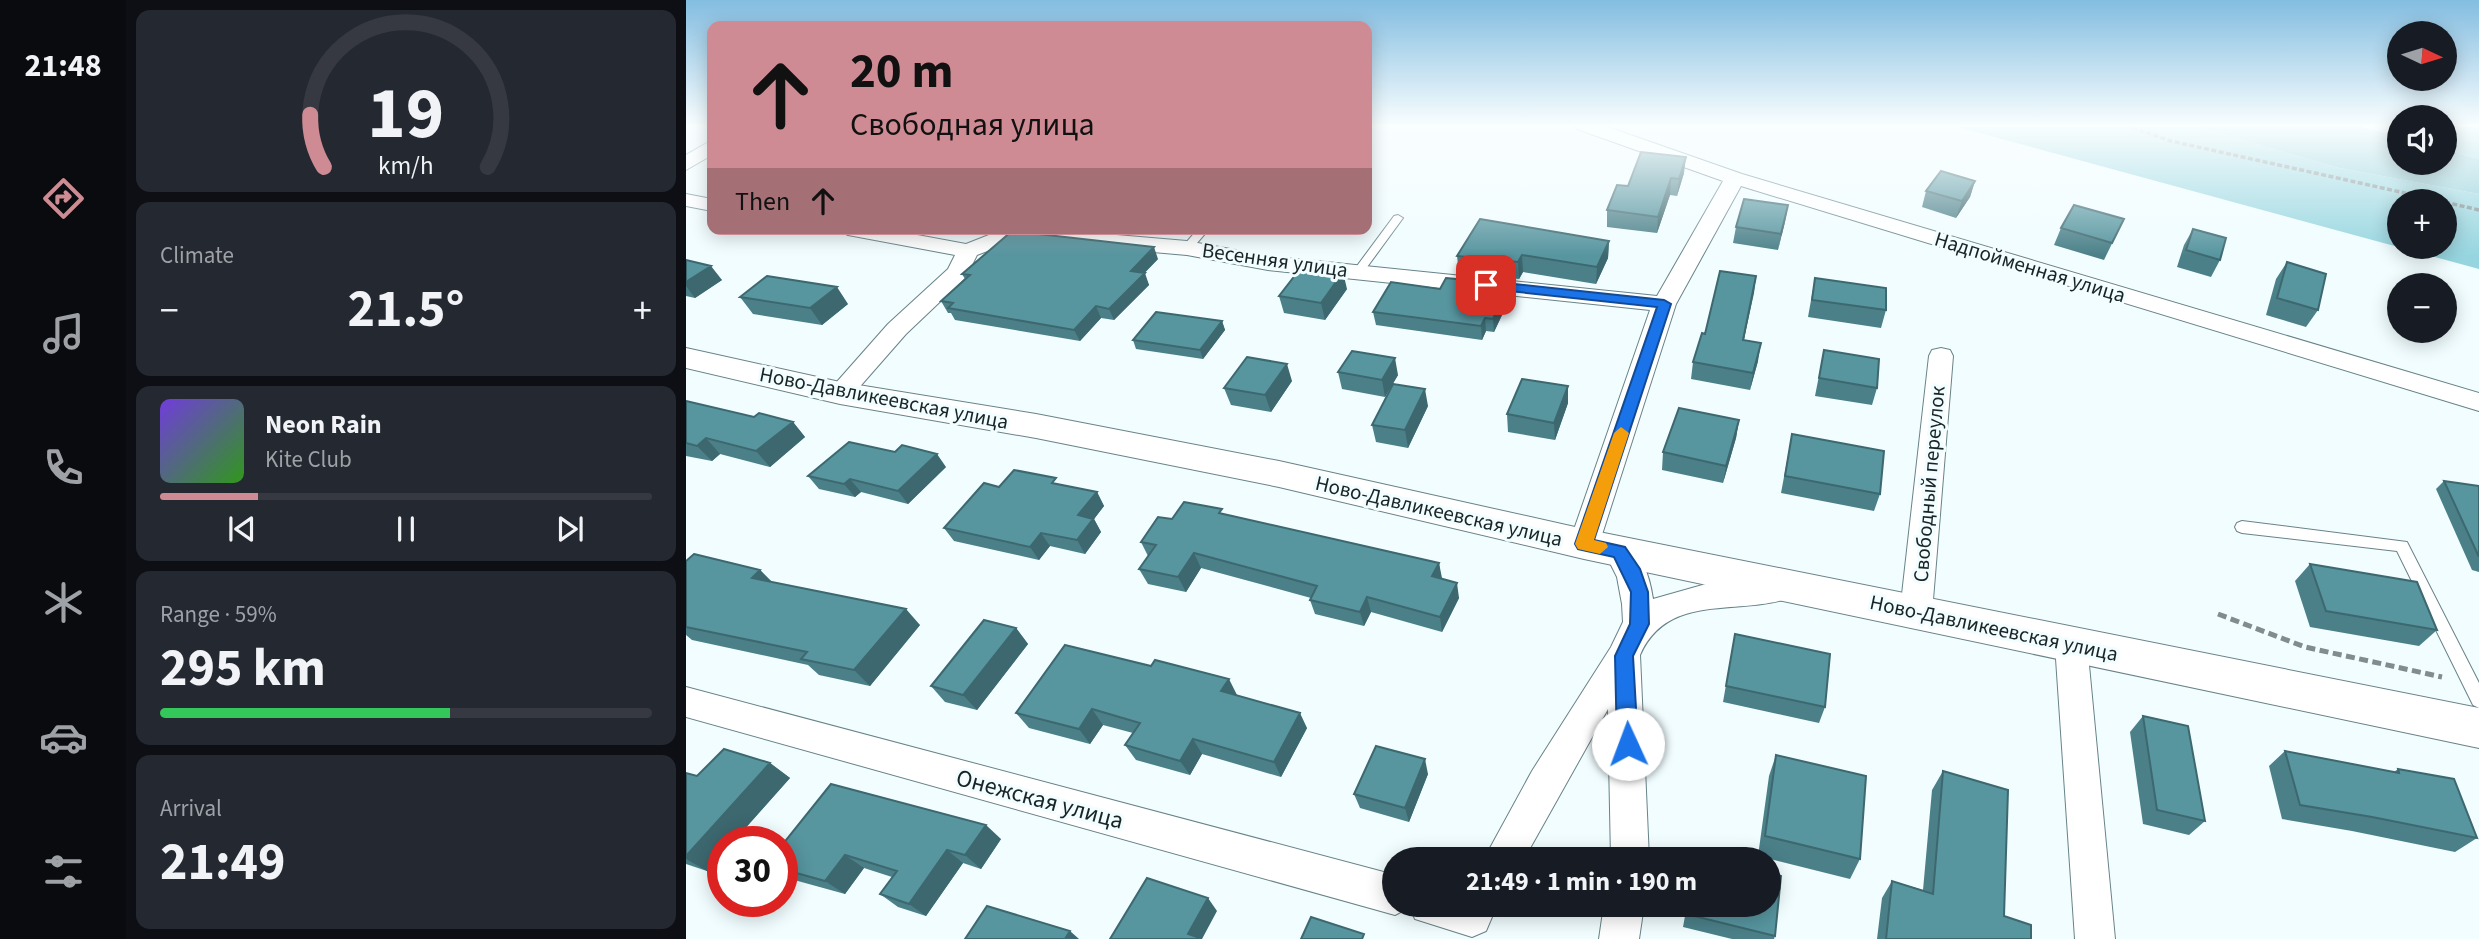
<!DOCTYPE html>
<html lang="en">
<head>
<meta charset="utf-8">
<style>
  body { margin:0; font-family:"Source Sans 3",sans-serif; background:#242831; color:#f1f3f6; height:100vh; display:flex; flex-direction:column; font-size:26px; white-space:nowrap }
  * { box-sizing:border-box; margin:0 }
  p { font-size:23px; color:#9ea1a6 }
  .icon { flex:none; width:38px; height:38px; fill:none; stroke:currentColor; stroke-width:2; stroke-linecap:round; stroke-linejoin:round }
  .map { position:relative; flex:1; overflow:hidden }
  .sheet { display:flex; flex-direction:column; gap:10px; padding:10px; background:#0d0f14; width:560px }
  .sheet>* { flex:none }
  .hud { position:absolute; left:21px; top:21px; width:665px; height:214px; border-radius:14px; box-shadow:0 4px 18px #0003; background:#cf8b94; color:#111; overflow:hidden }
  .needle { width:46px; rotate:94deg }
  .fabs { position:absolute; left:1701px; top:21px; display:grid; gap:14px }
  .fabs a { display:grid; place-items:center; width:70px; height:70px; border-radius:50%; background:#171b24; box-shadow:0 4px 18px #0003; font-size:35px }
  .speed { position:absolute; left:21px; top:826px; display:flex; gap:14px; font-size:35px; font-weight:700; text-align:center }
  .speed>* { display:grid; place-content:center; width:91px; height:91px; border-radius:50%; background:#171b24; box-shadow:0 4px 18px #0003; line-height:1 }
  .speed .limit { border:10px solid #d22; background:#fff; color:#111 }
  .pin { position:absolute; display:grid; place-items:center; width:60px; height:60px; color:#fff; margin:-30px; border-radius:14px; box-shadow:0 4px 10px #0006 }
  .me { position:absolute; width:77px; margin:-38px; rotate:358deg; stroke-linejoin:round; filter:drop-shadow(0 0 5px #0008) }
  .turn { display:flex; align-items:center; gap:24px; height:147px; padding:0 28px; font-size:32px }
  .turn .icon { width:91px; height:91px; stroke-width:2.5 }
  .turn b { display:block; font-size:49px; line-height:60px }
  .then { display:flex; align-items:center; height:66px; padding:0 28px; background:#0003; gap:14px; font-size:26px }
  .big { font-size:52px; font-weight:700; line-height:1.1 }
  .sheet .card { flex:1; display:flex; flex-direction:column; justify-content:center; gap:10px; min-width:0; padding:0 24px; border-radius:14px; background:#242831 }
  .sheet .dial { align-items:center; gap:0 }
  .dial svg { height:182px; overflow:visible; fill:none; stroke:#363941; stroke-width:7; stroke-linecap:round; text-anchor:middle }
  .dial text { fill:#f1f3f6; stroke:none }
  .song { display:flex; align-items:center; gap:21px }
  .cover { width:84px; height:84px; border-radius:10px; background:linear-gradient(135deg,hsl(260 70% 55%),hsl(110 70% 35%)) }
  .played { height:7px; border-radius:4px; background:linear-gradient(90deg,#cf8b94 20%,#363941 20%) }
  .keys { display:flex; justify-content:space-around; direction:ltr }
  .heat { display:flex; justify-content:space-between; align-items:center; font-size:38px; direction:ltr }
  .charge { height:10px; border-radius:5px; background:linear-gradient(90deg,#34c759 59%,#363941 0) }
  .trip { position:absolute; left:696px; top:847px; width:399px; height:70px; border-radius:35px; background:#171b24; box-shadow:0 4px 18px #0003; font-weight:700; line-height:70px; text-align:center }
  main { display:flex; flex:1; min-height:0 }
  .tab-bar { display:flex; flex-direction:column; width:126px; justify-content:space-around; align-items:center; background:#090b0e; color:#9ea1a6 }
  .tab-bar .icon { width:49px; height:49px }
  .tab-bar .current { color:#cf8b94 }
  .tab-bar b { font-size:32px; color:#f1f3f6 }
  .map>svg:first-child { display:block }
  .forest { fill:#96d5df; fill-rule:evenodd }
  .water { fill:#8ccbd5 }
  .lines { fill:none; stroke-linecap:round; stroke-linejoin:round }
  .service-casing { stroke:#688388; stroke-width:2 }
  .minor-casing { stroke:#688388; stroke-width:2 }
  .tertiary-casing { stroke:#688388; stroke-width:2 }
  .path-far1 { stroke:#808c8e; stroke-width:3.5; stroke-dasharray:5 2.5; stroke-linecap:butt }
  .path { stroke:#808c8e; stroke-width:5; stroke-dasharray:9 4.5; stroke-linecap:butt }
  .service { fill:#fff; fill-rule:evenodd }
  .minor { fill:#fff; fill-rule:evenodd }
  .tertiary { fill:#fff; fill-rule:evenodd }
  .wall { fill:#4b8089 }
  .shaded-wall { fill:#3d686f }
  .building { fill:#57959f; stroke:#3d686f; stroke-width:2 }
  .route { fill:#1a73e8; stroke:#114b97; stroke-width:2 }
  .slow { fill:#f59e0b }
  .labels { text-anchor:middle; stroke-width:6; stroke-linejoin:round; paint-order:stroke }
  .street-label { font-size:21px; fill:#192426; stroke:#f1fdff }
  .near-street-label { font-size:24px; fill:#192426; stroke:#f1fdff }
</style>
</head>
<body>
<main>
<nav class="tab-bar">
<b>21:48</b>
<svg class="icon current" aria-label="directions" viewBox="0 0 24 24"><path d="M12 3l9 9-9 9-9-9zM9 14v-3h6M13 9l2 2-2 2"/></svg>
<svg class="icon" aria-label="music" viewBox="0 0 24 24"><path d="M9 18V5l10-2v13"/><circle cx="6" cy="18" r="3"/><circle cx="16" cy="16" r="3"/></svg>
<svg class="icon" aria-label="phone" viewBox="0 0 24 24"><path d="M5 4h4l2 5-3 2q2 4 5 5l2-3 5 2v4C11 20 4 13 5 4z"/></svg>
<svg class="icon" aria-label="climate" viewBox="0 0 24 24"><path d="M12 3v18M4 7l16 10M4 17L20 7"/></svg>
<svg class="icon" aria-label="car" viewBox="0 0 24 24"><path d="M5 17H2v-5l4-1 3-4h7l3 4 3 1v5h-3M9 17h6M6 11h13"/><circle cx="7" cy="17" r="2"/><circle cx="17" cy="17" r="2"/></svg>
<svg class="icon" aria-label="filters" viewBox="0 0 24 24"><path d="M4 7h16M4 17h16"/><circle cx="9" cy="7" r="2"/><circle cx="15" cy="17" r="2"/></svg>
</nav>
<section class="sheet">
<div class="card dial"><svg viewBox="0 0 100 80">
<path d="M14 69A42 42 0 1 1 86 69"/>
<path d="M14 69A42 42 0 0 1 8 46" stroke="#cf8b94"/>
<text x="50" y="56" font-size="32" font-weight="700">19</text>
<text x="50" y="72" font-size="11">km/h</text>
</svg></div>
<div class="card"><p>Climate</p>
<div class="heat"><a>−</a><b class="big">21.5°</b><a>+</a></div>
</div>
<div class="card">
<div class="song"><i class="cover"></i><div><b>Neon Rain</b><p>Kite Club</p></div></div>
<div class="played"></div>
<div class="keys"><svg class="icon" aria-label="previous" viewBox="0 0 24 24"><path d="M18 5L8 12l10 7zM5 5v14"/></svg><svg class="icon" aria-label="pause" viewBox="0 0 24 24"><path d="M8 5v14M16 5v14"/></svg><svg class="icon" aria-label="next" viewBox="0 0 24 24"><path d="M6 5l10 7-10 7zM19 5v14"/></svg></div>
</div>
<div class="card"><p>Range · 59%</p><b class="big">295 km</b><div class="charge"></div></div>
<div class="card"><p>Arrival</p><b class="big">21:49</b></div>
</section>
<div class="map">
<svg width="1793" height="939" viewBox="0 0 1793 939">
  <rect width="100%" height="100%" fill="#f1fdff"/>
  <!-- forest -->
  <path class="forest" d="M1264,125h240l149,43 140,26v75zM1713,201h46v46h-46z
    M1759,125h34v34l-34,-9z"/>
  <!-- water -->
  <path class="water" d="M1504,125h164l45,12v26h46v-13l34,9v35l-140,-26z"/>
  <g class="lines">
    <defs>
      <path id="service" d="M712,215l5,3 -41,56h-8v-4l40,-54z
        M512,229h11l-18,21h-8v-4z
        M1556,521l165,21 72,141v25l-6,-3 -76,-154 -155,-18 -5,-2 -2,-4 2,-4z"/>
      <path id="minor" d="M889,125h27l140,49 737,219v18l-738,-225 -65,118 -77,240 -4,8 -11,4 -11,-4 -4,-8 81,-234 -382,-40 -81,-15 -171,-15 -39,15 -11,22 -60,57 -57,65 -9,3 -9,-3 -4,-6 61,-69 60,-55 7,-14 -107,-20 -11,-6h48l81,15 38,-15h42l141,12 81,15 389,40 66,-115 -146,-52z
        M26,140v15l-26,15v-15z
        M0,194l26,5v12l-26,-5z
        M1255,348l9,2 3,6 -21,256 -5,9 -11,4 -11,-4 -5,-9 29,-256 3,-6z
        M933,539c22,7 31,39 34,60l53,-15 72,-8 11,4 5,9 -5,9c-53,18 -121,-6 -149,57l9,204h-38l-3,-150 -84,150h-40l48,-88 79,-124 12,-25 -1,-18 -5,-27 -13,-26 4,-8z
        M1385,630l12,4 4,10 28,295h-40l-20,-295 4,-10z
        M0,687l709,188v30h92l5,12 -6,14 -14,6 -57,-18 -5,-12 -15,8 -709,-198z
        M918,905h40l-5,34h-40z"/>
      <path id="tertiary" d="M0,348l154,34 196,32 243,47 305,68 895,179v40l-895,-189 -305,-72 -243,-49 -196,-34 -154,-36z"/>
    </defs>
    <!-- service casing -->
    <use href="#service" class="service-casing"/>
    <!-- minor casing -->
    <use href="#minor" class="minor-casing"/>
    <!-- tertiary casing -->
    <use href="#tertiary" class="tertiary-casing"/>
    <!-- path-far1 -->
    <path class="path-far1" d="M1439,125l46,16 270,60
      M1759,202l34,8"/>
    <!-- path -->
    <path class="path" d="M1532,614l87,33 137,30"/>
    <!-- service -->
    <use href="#service" class="service"/>
    <!-- minor -->
    <use href="#minor" class="minor"/>
    <!-- tertiary -->
    <use href="#tertiary" class="tertiary"/>
  </g>
  <!-- wall -->
  <path class="wall" d="M998,173l-7,23 -7,-1 -13,38 -50,-6v-17l21,-24z
    M1289,181l-5,16 -14,21 -34,-11 4,-16z
    M1102,205l-10,45 -45,-7 3,-16z
    M1438,219l-20,41 -50,-15 7,-17z
    M1507,229l27,31 -9,17 -34,-10 7,-22z
    M923,241l-1,17 -12,26 -73,-12 -4,7 -60,-6 -2,-17z
    M472,259l-14,14 5,12 -35,35 -13,-2 -21,23 -125,-21 -4,-7h-3l-7,-12 24,-22 -3,-5z
    M0,260l36,20 -27,18 -9,-2z
    M1601,262l31,48 -12,17 -40,-12 10,-36z
    M1070,276l-12,64 14,21 -8,29 -59,-11 2,-17 12,-28z
    M1129,278l71,32 -5,18 -73,-11z
    M823,284l1,14 -16,34 -8,-1 -4,9 -106,-15 -3,-13 67,-23z
    M661,289l-22,31 -41,-7 -5,-17z
    M54,297l108,7 -26,21 -69,-11z
    M536,321l3,9 -22,29 -67,-10 -3,-9z
    M1138,350l53,38 -5,17 -57,-9z
    M652,372l60,3 -13,22 -43,-8z
    M606,381l-21,31 -40,-7 -7,-17z
    M0,401l68,16 39,5 12,15 -35,30 -50,-13 -8,7 -26,-5z
    M882,403l-13,37 -47,-8 -1,-18z
    M742,406l-20,42 -32,-6 -4,-17z
    M1053,420l-3,18 -13,45 -61,-13 1,-18z
    M1106,434l88,60 -6,17 -93,-18z
    M260,467l-38,37 -47,-12 -6,5 -36,-8 -11,-13z
    M1758,481l35,5v86l-7,-2 -36,-81z
    M373,484l38,8 7,14 -10,13 7,13 -16,22 -35,-8 -11,14 -85,-19 -10,-13 55,-41z
    M538,514l215,49 2,16 18,19 -17,34 -71,-20 -7,14 -49,-12 -5,-14 1,-2 -110,-30 -15,24 -38,-8 -9,-15 9,-13 -7,-14 31,-23z
    M0,561l74,9 12,12 148,43 -50,61 -51,-11 -11,-10 -116,-25 -6,-5z
    M1624,564l127,66 -18,16 -109,-19 -15,-46z
    M330,628l12,16 -51,66 -32,-8 -14,-16z
    M1049,634l90,73 -6,16 -96,-21z
    M551,695l-1,1 71,32 -26,49 -79,-23 -12,21 -54,-15 -11,-15 8,-12 -30,-8 -13,19 -61,-16 -13,-15z
    M1457,716l62,105 -16,14 -46,-11 -13,-92z
    M1599,751l109,21 4,-3 79,69 -22,14 -103,-21 -70,-12 -13,-53z
    M1090,755l84,104 -10,20 -92,-23 11,-80z
    M84,763l20,15 -57,64h-10v11l-16,18 -21,-7v-91l11,3z
    M1257,771l61,145 27,23h-154l5,-41 10,-17 31,9 9,-100z
    M742,774l-19,48 -49,-14 -6,-14z
    M315,839l-20,30 -18,-6 -37,53 -28,-9 -18,-13 12,-17 -28,-9 -19,26 -58,-16 -5,-3v-30z
    M1001,905h82l6,31 -1,3h-42l-49,-12z"/>
  <!-- shaded-wall -->
  <path class="shaded-wall" d="M1000,157l-2,16 -7,23 2,-17z
    M985,178l-1,17 -13,38 1,-16z
    M1289,181l-5,16 -14,21 6,-17z
    M1102,205l-3,17 -7,28 3,-16z
    M923,241l-1,17 -12,26 1,-17z
    M468,247l4,12 -21,22 8,-8 4,12 -35,35 -5,-11 22,-38z
    M836,255l1,17 -4,7 -1,-17z
    M25,266l11,14 -27,18 -9,-12v-4z
    M657,272l4,17 -22,31 -4,-17z
    M1070,276l-2,17 -14,64 3,-17z
    M823,284l1,14 -16,34 -1,-13z
    M151,287l11,17 -26,21 -12,-17z
    M410,306l5,12 -21,23 -6,-11z
    M799,318l1,13 -4,9 -1,-14z
    M536,321l3,9 -22,29 -3,-9z
    M1075,343l-3,18 -8,29 3,-17z
    M709,358l3,17 -13,22 -3,-17z
    M601,364l5,17 -21,31 -6,-17z
    M882,386v17l-13,37 -1,-17z
    M739,389l3,17 -20,42 -3,-18z
    M1053,420l-3,18 -13,45 3,-17z
    M107,422l12,15 -35,30 -14,-16z
    M20,438l14,16 -8,7 -15,-15z
    M251,454l9,13 -38,37 -10,-13z
    M164,479l11,13 -6,5 -11,-13z
    M411,492l7,14 -10,13 7,13 -16,22 -8,-14 1,-25z
    M355,533l9,13 -11,14 -9,-13z
    M508,553l7,15 -15,24 -8,-15z
    M753,563l3,15 -7,13 -3,-15z
    M74,570l17,17 -25,-9z
    M771,583l2,15 -17,34 -2,-15z
    M681,597l4,15 -7,14 -4,-14z
    M220,609l14,16 -50,61 -16,-16z
    M330,628l12,16 -51,66 -14,-15z
    M543,679l8,16 -8,12 -8,-16z
    M406,709l11,16 -13,19 -11,-15z
    M614,713l7,15 -26,49 -7,-15z
    M507,739l9,15 -12,21 -10,-14z
    M739,759l3,15 -19,48 -4,-14z
    M84,763l20,15 -57,64h-10v11l-16,18 -21,-12v-3z
    M300,825l15,14 -20,30 -16,-14z
    M261,850l16,13 -37,53 -17,-12z
    M159,855l19,13 -19,26 -20,-13z
    M522,898l9,13 -15,28h-9l-5,-5z
    M384,931l9,8h-14z"/>
  <!-- building -->
  <path class="building" d="M955,152l45,5 -7,22 -8,-1 -13,39 -51,-7 10,-25 11,1z
    M1255,171l34,10 -13,20 -36,-10z
    M1058,199l44,6 -7,29 -45,-7z
    M1388,205l50,14 -12,24 -51,-15z
    M794,219l129,22 -12,26 -75,-12 -4,7 -61,-6z
    M1507,229l33,9 -6,22 -34,-10z
    M326,231l142,16 -23,24 14,2 -36,36 -13,-3 -22,24 -126,-22 5,-5 -12,-2 29,-26 -8,-1z
    M0,260l25,6 -25,16z
    M1601,262l39,12 -8,36 -41,-12z
    M617,265l40,7 -22,31 -42,-7z
    M1034,271l36,5 -13,64 18,3 -8,30 -60,-11 9,-29 3,1z
    M81,276l70,11 -27,21 -70,-11z
    M760,278l63,6 -16,35 -8,-1 -4,8 -108,-14 18,-30 49,7z
    M1129,278l71,10v22l-74,-10z
    M470,312l66,9 -22,29 -67,-10z
    M1138,350l55,9 -2,29 -58,-10z
    M666,351l43,7 -13,22 -44,-8z
    M561,357l40,7 -22,31 -41,-7z
    M836,379l46,7 -14,37 -47,-9z
    M707,384l32,5 -20,41 -33,-5z
    M0,401l68,16 5,-4 34,9 -37,29 -50,-13 -9,8 -11,-3z
    M993,408l60,12 -13,46 -63,-14z
    M1106,434l92,17 -4,43 -95,-18z
    M163,442l46,10 7,-7 35,9 -39,37 -48,-12 -6,5 -36,-8z
    M328,470l42,8 -4,5 45,9 -19,23 15,4 -16,21 -36,-7 -11,14 -86,-19 40,-45 15,4z
    M1758,481l35,5v71z
    M498,502l38,7 -3,4 220,50 -7,13 25,7 -17,34 -73,-20 -7,15 -50,-12 7,-14 -123,-33 -16,24 -39,-8 17,-24 -15,-3 17,-25 14,2z
    M8,554l66,16 -8,8 154,31 -52,61 -53,-11 6,-7 -121,-25v-66z
    M1624,564l107,18 20,48 -111,-19z
    M298,620l32,8 -53,67 -32,-9z
    M1049,634l95,20 -5,53 -99,-21z
    M379,645l86,21 4,-6 74,19 -8,12 79,22 -26,49 -81,-23 -13,22 -55,-16 15,-22 -48,-14 -13,20 -63,-16z
    M1457,716l45,10 17,95 -48,-11z
    M690,746l49,13 -20,49 -51,-14z
    M38,749l46,14 -84,93v-83l11,3z
    M1599,751l114,22 -1,-4 56,10 23,59 -105,-21 -72,-12z
    M1090,755l90,21 -6,83 -95,-23z
    M1257,771l65,19 -4,126 27,9v14h-145l6,-58 41,13z
    M145,784l155,41 -21,30 -18,-5 -38,54 -29,-10 17,-23 -52,-16 -20,26 -43,-12v-24z
    M1010,856l15,3h-16z
    M1083,873l12,3 -6,60 -89,-22 1,-9h82z
    M461,878l61,20 -20,36 12,4 -1,1h-89z
    M301,906l83,25 -5,8h-100z
    M625,917l53,17 -2,5h-61z"/>
  <!-- sky -->
  <linearGradient id="sky" x2="0" y2="1"><stop stop-color="#83bde0"/><stop offset="0.49" stop-color="#f9feff"/><stop offset="1" stop-color="#f9feff" stop-opacity="0"/></linearGradient>
  <rect width="1793" height="256" fill="url(#sky)"/>
  <!-- route -->
  <path class="route" d="M800,281l178,19 7,4 -77,236 31,7 15,22 8,23 1,32 -16,32 5,88 -3,6 -7,3 -8,-3 -3,-6 -2,-88 15,-32 1,-32 -17,-35 -36,-8 -3,-5 82,-237 -176,-19 -2,-3z"/>
  <!-- slow -->
  <path class="slow" d="M935,427l8,6 -35,107 12,3 2,4 -8,7 -22,-5 -3,-5 39,-111z"/>
  <g class="labels">
    <!-- street labels -->
    <g class="street-label">
      <text transform="translate(589 260) rotate(8)" y="7">Весенняя улица</text>
      <text transform="translate(1344 267) rotate(17)" y="7">Надпойменная улица</text>
      <text transform="translate(198 398) rotate(11)" y="7">Ново-Давликеевская улица</text>
      <text transform="translate(1243 484) rotate(-85)" y="7">Свободный переулок</text>
      <text transform="translate(753 511) rotate(13)" y="7">Ново-Давликеевская улица</text>
      <text transform="translate(1308 628) rotate(12)" y="7">Ново-Давликеевская улица</text>
    </g>
    <!-- near-street labels -->
    <g class="near-street-label">
      <text transform="translate(354 799) rotate(15)" y="8">Онежская улица</text>
    </g>
  </g>
</svg>
<div class="fabs">
<a><svg class="needle" viewBox="-14 -14 28 28"><path d="M0-13l5 13h-10z" fill="#e53935"/><path d="M0 13l5-13h-10z" fill="#9ea1a6"/></svg></a>
<a><svg class="icon" aria-label="sound" viewBox="0 0 24 24"><path d="M4 9h4l5-4v14l-5-4H4zM17 9q2 3 0 6"/></svg></a>
<a>+</a>
<a>−</a>
</div>
<div class="speed"><div class="limit">30</div></div>
<div class="pin" style="left:800px;top:285px;background:#d93025"><svg class="icon" aria-label="arrive" viewBox="0 0 24 24"><path d="M6 21V4h12l-3 4 3 4H6"/></svg></div>
<svg class="me" style="left:942px;top:744px" viewBox="-20 -20 40 40"><circle r="19" fill="#fff"/><path d="M0-13L10 11 0 6-10 11z" fill="#1a73e8"/></svg>
<div class="trip">21:49 · 1 min · 190 m</div>
<div class="hud">
<div class="turn"><svg class="icon" aria-label="ahead" viewBox="0 0 24 24"><path d="M12 20V5M6 11l6-6 6 6"/></svg><div><b>20 m</b>Свободная улица</div></div>
<div class="then">Then<svg class="icon" aria-label="ahead" viewBox="0 0 24 24"><path d="M12 20V5M6 11l6-6 6 6"/></svg></div>
</div>
</div>
</main>
</body>
</html>
